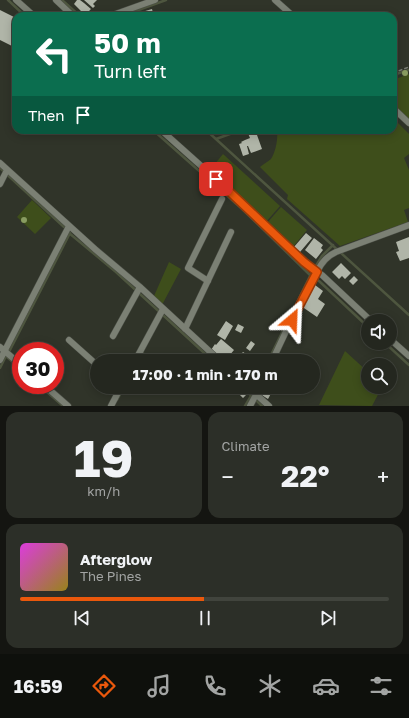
<!DOCTYPE html>
<html lang="en">
<head>
<meta charset="utf-8">
<style>
  body { margin:0; font-family:"Golos Text",sans-serif; background:#2c2f28; color:#f1f3f6; height:100vh; display:flex; flex-direction:column; font-size:15px; white-space:nowrap }
  * { box-sizing:border-box; margin:0 }
  p { font-size:13px; color:#a3a5a4 }
  .icon { flex:none; width:22px; height:22px; fill:none; stroke:currentColor; stroke-width:2; stroke-linecap:round; stroke-linejoin:round }
  .map { position:relative; height:406px; overflow:hidden }
  .panel { display:flex; flex-direction:column; gap:6px; padding:6px; background:#141511; flex:1 }
  .panel>* { flex:none }
  .top-card { position:absolute; left:12px; top:12px; width:385px; height:122px; border-radius:12px; box-shadow:0 2px 10px #0003,0 0 0 1px #41443d; background:#0b6e4f; color:#fff; overflow:hidden }
  .controls { position:absolute; left:361px; top:314px; display:grid; gap:8px }
  .controls a { display:grid; place-items:center; width:36px; height:36px; border-radius:50%; background:#24271f; box-shadow:0 2px 10px #0003,0 0 0 1px #41443d; font-size:20px }
  .speed { position:absolute; left:12px; top:342px; display:flex; gap:8px; font-size:20px; font-weight:700; text-align:center }
  .speed>* { display:grid; place-content:center; width:52px; height:52px; border-radius:50%; background:#24271f; box-shadow:0 2px 10px #0003,0 0 0 1px #41443d; line-height:1 }
  .speed .limit { border:6px solid #d22; background:#fff; color:#111 }
  .pin { position:absolute; display:grid; place-items:center; width:34px; height:34px; color:#fff; margin:-17px; border-radius:8px; box-shadow:0 2px 6px #0006 }
  .me { position:absolute; width:44px; margin:-22px; rotate:26deg; stroke-linejoin:round; filter:drop-shadow(0 0 3px #0008) }
  .turn { display:flex; align-items:center; gap:14px; height:84px; padding:0 16px; font-size:18px }
  .turn .icon { width:52px; height:52px; stroke-width:2.5 }
  .turn b { display:block; font-size:28px; line-height:34px }
  .then { display:flex; align-items:center; height:38px; padding:0 16px; background:#0003; gap:8px; font-size:15px }
  .big { font-size:30px; font-weight:700; line-height:1.1 }
  .panel .tile { flex:1; display:flex; flex-direction:column; justify-content:center; gap:6px; min-width:0; padding:0 14px; border-radius:12px; background:#2c2f28 }
  .panel .dial { align-items:center; gap:0 }
  .dial b { font-size:52px; line-height:1 }
  .song { display:flex; align-items:center; gap:12px }
  .cover { width:48px; height:48px; border-radius:6px; background:linear-gradient(135deg,hsl(300 70% 55%),hsl(50 70% 35%)) }
  .played { height:4px; border-radius:2px; background:linear-gradient(90deg,#ea580c 50%,#41443d 50%) }
  .keys { display:flex; justify-content:space-around; direction:ltr }
  .heat { display:flex; justify-content:space-between; align-items:center; font-size:22px; direction:ltr }
  .panel .tiles { flex:1; display:grid; gap:6px; grid-template-columns:1fr 1fr }
  .tile:last-child { grid-column:span 2 }
  .trip { position:absolute; left:90px; top:354px; width:230px; height:40px; border-radius:20px; background:#24271f; box-shadow:0 2px 10px #0003,0 0 0 1px #41443d; font-weight:700; line-height:40px; text-align:center }
  .dock { display:flex; height:64px; justify-content:space-around; align-items:center; background:#0e100c; color:#a3a5a4 }
  .dock .icon { width:28px; height:28px }
  .dock .selected { color:#ea580c }
  .dock b { font-size:18px; color:#f1f3f6 }
  .map>svg:first-child { display:block }
  .green { fill:#3e4e1b }
  .lines { fill:none; stroke-linecap:round; stroke-linejoin:round }
  .stream { stroke:#4e563f; stroke-width:2.5 }
  .building { fill:#b0b5a8 }
  .minor-casing { stroke:#4d5048; stroke-width:7 }
  .path { stroke:#797d74; stroke-width:1.5; stroke-dasharray:4 2; stroke-linecap:butt }
  .minor { stroke:#7b8074; stroke-width:6 }
  .tree { fill:#899c61 }
  .route-casing { stroke:#983908; stroke-width:10 }
  .route { stroke:#ea580c; stroke-width:7 }
</style>
</head>
<body>
<div class="map">
<svg width="409" height="406" viewBox="0 0 409 406">
  <rect width="100%" height="100%" fill="#303429"/>
  <!-- green -->
  <path class="green" d="M409,74v45l-16,-14v-25z
    M393,118l16,16v20l-5,4 5,12v38l-5,2 4,12 -68,24 -53,-47 1,-4 -28,-28c3,-3 8,-5 11,-8 5,-8 7,-20 6,-29h116z
    M223,154l57,52 -14,16 -56,-52z
    M32,200l19,18 -16,16 -18,-17z
    M281,207l26,23 -14,17 -26,-24z
    M169,262l12,7 -19,36 -8,-9z
    M345,351l23,21v15h14l-10,19 -53,-1z"/>
  <g class="lines">
    <!-- stream -->
    <path class="stream" d="M8,0l17,16
      M62,0l18,16
      M122,16l44,-16
      M393,75l16,-5
      M153,130l88,78 69,67 9,6 49,46
      M206,130l203,185
      M216,139l25,-9
      M0,168l64,59
      M69,233l47,39 97,89
      M314,269l8,-13 11,-11
      M385,343l24,22
      M10,350l60,-117
      M0,351l21,18
      M138,361l5,-8
      M268,361l43,-87
      M0,368l6,-12
      M39,385l24,21
      M242,387l20,19
      M117,400l7,-13
      M245,406l6,-10"/>
  </g>
  <!-- building -->
  <path class="building" d="M77,0h3l4,3 7,6 -6,6 -11,-11z
    M84,0h13l-4,4 2,2 -2,2z
    M152,9l1,4 -10,3h-8v-2z
    M0,10l16,8v30l-16,-8z
    M250,130h10l1,4 -4,1 5,14 -11,4 -3,-7h-1l2,8 -6,2 -4,-12 3,-1 -1,-1 4,-2 5,-2 -3,-7z
    M306,233l6,5 -12,14 -6,-5z
    M409,237v21l-9,3 -4,-9 3,-1 -3,-9z
    M314,238l9,7 -2,3 2,2 -7,9 -11,-9z
    M341,263l10,10 -6,6 -3,-3 -3,3 -7,-7z
    M354,276l4,4 -5,5 -4,-4z
    M315,285l8,6 -5,8 7,5 -8,13 -16,-11z
    M226,321l7,5 -8,14 -8,-5z
    M238,324l6,3 -3,6 -6,-3z
    M221,339l13,11 -5,6 2,2 -2,3h-4l-14,-11 4,-6 1,1z
    M251,341l4,3 -5,7 -4,-3z
    M243,352l6,4 -4,5h-8l-1,-1z
    M264,387h9l1,1 -6,11 -8,-5z
    M241,390l5,5 -3,3 -5,-5z"/>
  <g class="lines">
    <defs>
      <path id="minor" d="M16,0l18,16
        M56,0l17,16
        M275,0l18,16
        M110,16l45,-16
        M393,108l16,15
        M161,130l66,59 77,73 13,10c4,-9 10,-16 19,-20l73,-27
        M0,163l96,87 44,37 80,74
        M0,184l7,-14
        M208,281l-20,-13 34,-69
        M185,329l46,-97
        M113,336l27,-49
        M390,339l19,17
        M69,340l28,25
        M0,347l21,18
        M0,360l69,-134
        M135,361l28,-52
        M272,361l26,-55 19,-34 5,3 49,46
        M44,385l24,21
        M248,387l21,19
        M111,406l10,-19
        M250,406l10,-19"/>
    </defs>
    <!-- minor casing -->
    <use href="#minor" class="minor-casing"/>
    <!-- path -->
    <path class="path" d="M393,73l16,-6"/>
    <!-- minor -->
    <use href="#minor" class="minor"/>
  </g>
  <!-- trees -->
  <g class="tree">
    <circle cx="405" cy="73" r="3"/>
    <circle cx="24" cy="220" r="3"/>
  </g>
  <g class="lines">
    <defs>
      <path id="route" d="M216,179l88,83 13,10 -25,48"/>
    </defs>
    <!-- route casing -->
    <use href="#route" class="route-casing"/>
    <!-- route -->
    <use href="#route" class="route"/>
  </g>
</svg>
<div class="controls">
<a><svg class="icon" aria-label="sound" viewBox="0 0 24 24"><path d="M4 9h4l5-4v14l-5-4H4zM17 9q2 3 0 6"/></svg></a>
<a><svg class="icon" aria-label="search" viewBox="0 0 24 24"><circle cx="10" cy="10" r="6"/><path d="M15 15l6 6"/></svg></a>
</div>
<div class="speed"><div class="limit">30</div></div>
<div class="pin" style="left:216px;top:179px;background:#d93025"><svg class="icon" aria-label="arrive" viewBox="0 0 24 24"><path d="M6 21V4h12l-3 4 3 4H6"/></svg></div>
<svg class="me" style="left:292px;top:320px" viewBox="-20 -20 40 40"><path d="M0-17L14 15 0 8-14 15z" fill="#ea580c" stroke="#fff" stroke-width="4"/></svg>
<div class="trip">17:00 · 1 min · 170 m</div>
<div class="top-card">
<div class="turn"><svg class="icon" aria-label="left" viewBox="0 0 24 24"><path d="M17 20v-9H6M10 6l-5 5 5 5"/></svg><div><b>50 m</b>Turn left</div></div>
<div class="then">Then<svg class="icon" aria-label="arrive" viewBox="0 0 24 24"><path d="M6 21V4h12l-3 4 3 4H6"/></svg></div>
</div>
</div>
<section class="panel">
<div class="tiles">
<div class="tile dial"><b>19</b><p>km/h</p></div>
<div class="tile"><p>Climate</p>
<div class="heat"><a>−</a><b class="big">22°</b><a>+</a></div>
</div>
<div class="tile">
<div class="song"><i class="cover"></i><div><b>Afterglow</b><p>The Pines</p></div></div>
<div class="played"></div>
<div class="keys"><svg class="icon" aria-label="previous" viewBox="0 0 24 24"><path d="M18 5L8 12l10 7zM5 5v14"/></svg><svg class="icon" aria-label="pause" viewBox="0 0 24 24"><path d="M8 5v14M16 5v14"/></svg><svg class="icon" aria-label="next" viewBox="0 0 24 24"><path d="M6 5l10 7-10 7zM19 5v14"/></svg></div>
</div>
</div>
</section>
<nav class="dock">
<b>16:59</b>
<svg class="icon selected" aria-label="directions" viewBox="0 0 24 24"><path d="M12 3l9 9-9 9-9-9zM9 14v-3h6M13 9l2 2-2 2"/></svg>
<svg class="icon" aria-label="music" viewBox="0 0 24 24"><path d="M9 18V5l10-2v13"/><circle cx="6" cy="18" r="3"/><circle cx="16" cy="16" r="3"/></svg>
<svg class="icon" aria-label="phone" viewBox="0 0 24 24"><path d="M5 4h4l2 5-3 2q2 4 5 5l2-3 5 2v4C11 20 4 13 5 4z"/></svg>
<svg class="icon" aria-label="climate" viewBox="0 0 24 24"><path d="M12 3v18M4 7l16 10M4 17L20 7"/></svg>
<svg class="icon" aria-label="car" viewBox="0 0 24 24"><path d="M5 17H2v-5l4-1 3-4h7l3 4 3 1v5h-3M9 17h6M6 11h13"/><circle cx="7" cy="17" r="2"/><circle cx="17" cy="17" r="2"/></svg>
<svg class="icon" aria-label="filters" viewBox="0 0 24 24"><path d="M4 7h16M4 17h16"/><circle cx="9" cy="7" r="2"/><circle cx="15" cy="17" r="2"/></svg>
</nav>
</body>
</html>
